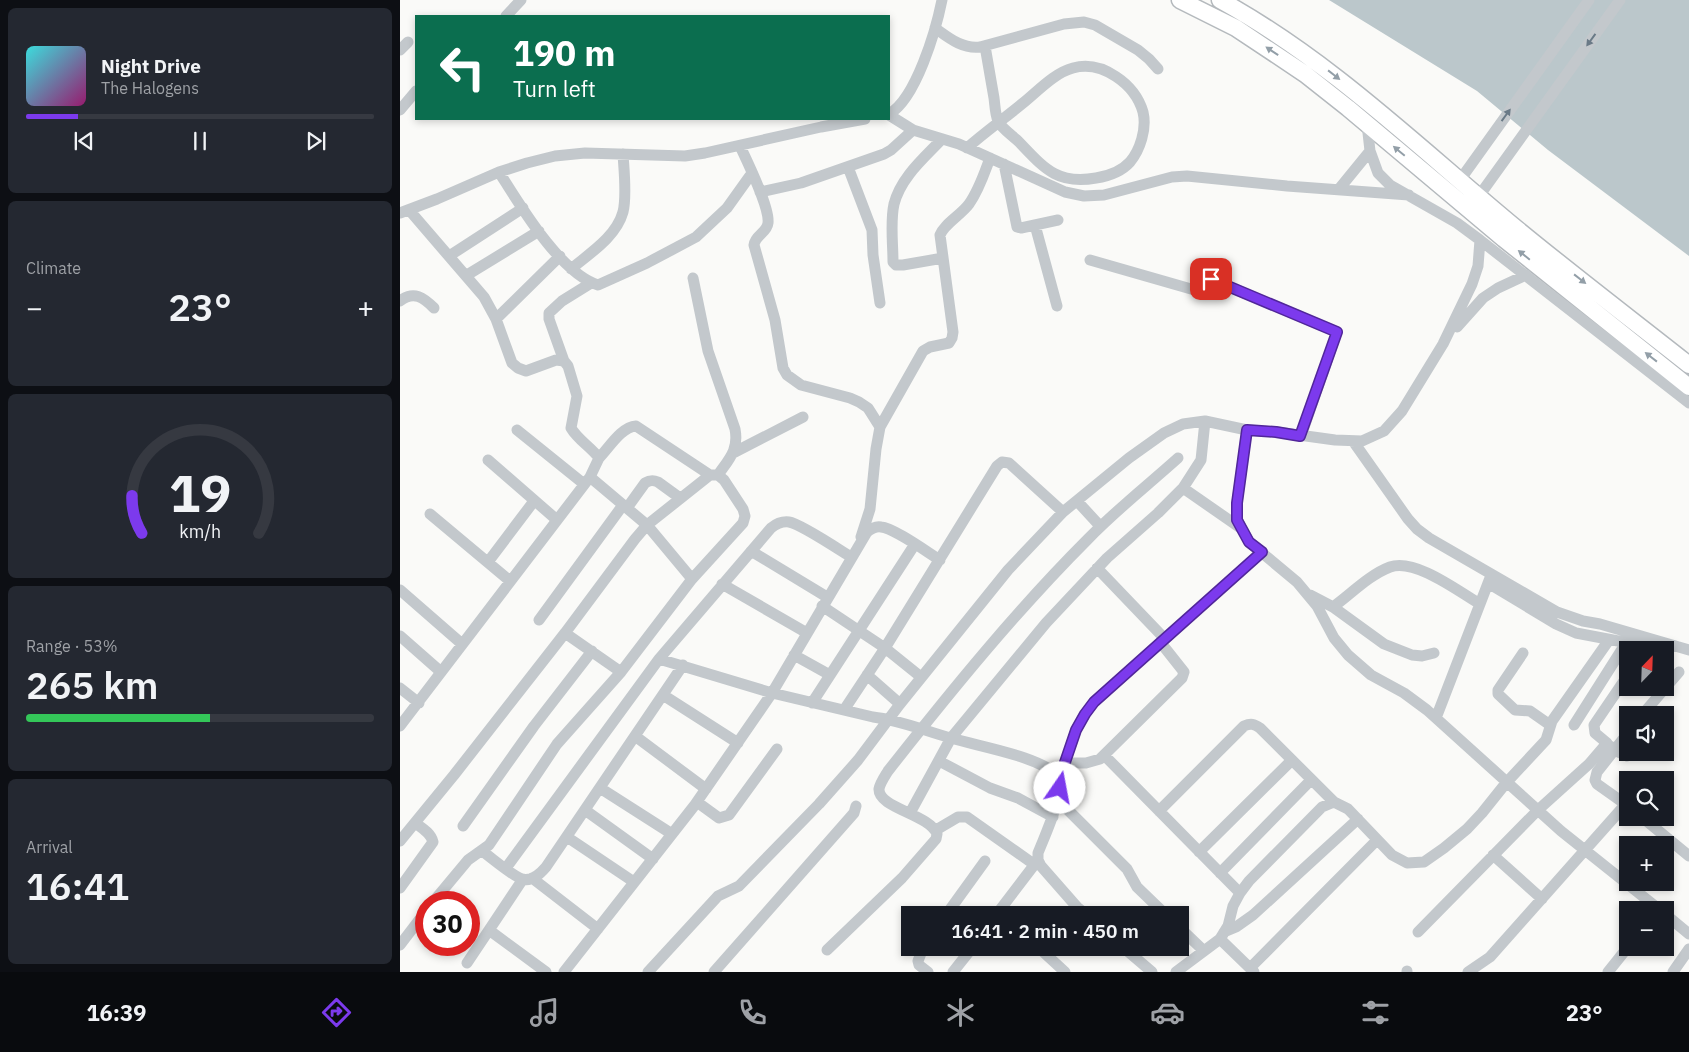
<!DOCTYPE html>
<html lang="en">
<head>
<meta charset="utf-8">
<style>
  body { margin:0; font-family:"IBM Plex Sans",sans-serif; background:#242831; color:#f1f3f6; height:100vh; display:flex; flex-direction:column; font-size:19px; white-space:nowrap }
  * { box-sizing:border-box; margin:0 }
  p { font-size:16px; color:#9ea1a6 }
  .icon { flex:none; width:28px; height:28px; fill:none; stroke:currentColor; stroke-width:2; stroke-linecap:round; stroke-linejoin:round }
  .map { position:relative; flex:1; overflow:hidden }
  .panel { display:flex; flex-direction:column; gap:8px; padding:8px; background:#0d0f14; width:400px }
  .panel>* { flex:none }
  .top-card { position:absolute; left:15px; top:15px; width:475px; height:105px; border-radius:0px; box-shadow:0 2px 8px #0003; background:#0b6e4f; color:#fff; overflow:hidden }
  .needle { width:32px; rotate:23deg }
  .fabs { position:absolute; left:1219px; top:641px; display:grid; gap:10px }
  .fabs a { display:grid; place-items:center; width:55px; height:55px; border-radius:0px; background:#171b24; box-shadow:0 2px 8px #0003; font-size:25px }
  .speed { position:absolute; left:15px; top:891px; display:flex; gap:10px; font-size:25px; font-weight:700; text-align:center }
  .speed>* { display:grid; place-content:center; width:65px; height:65px; border-radius:50%; background:#171b24; box-shadow:0 2px 8px #0003; line-height:1 }
  .speed .limit { border:8px solid #d22; background:#fff; color:#111 }
  .pin { position:absolute; display:grid; place-items:center; width:42px; height:42px; color:#fff; margin:-21px; border-radius:10px; box-shadow:0 2px 8px #0006 }
  .me { position:absolute; width:55px; margin:-28px; rotate:12deg; stroke-linejoin:round; filter:drop-shadow(0 0 4px #0008) }
  .turn { display:flex; align-items:center; gap:18px; height:105px; padding:0 15px; font-size:22px }
  .turn .icon { width:65px; height:65px; stroke-width:2.5 }
  .turn b { display:block; font-size:35px; line-height:42px }
  .big { font-size:38px; font-weight:600; line-height:1.1 }
  .panel .widget { flex:1; display:flex; flex-direction:column; justify-content:center; gap:8px; min-width:0; padding:0 18px; border-radius:8px; background:#242831 }
  .panel .dial { align-items:center; gap:0 }
  .dial svg { height:130px; overflow:visible; fill:none; stroke:#363941; stroke-width:7; stroke-linecap:round; text-anchor:middle }
  .dial text { fill:#f1f3f6; stroke:none }
  .song { display:flex; align-items:center; gap:15px }
  .cover { width:60px; height:60px; border-radius:8px; background:linear-gradient(135deg,hsl(180 70% 55%),hsl(320 70% 35%)) }
  .played { height:5px; border-radius:2px; background:linear-gradient(90deg,#7c3aed 15%,#363941 15%) }
  .keys { display:flex; justify-content:space-around; direction:ltr }
  .heat { display:flex; justify-content:space-between; align-items:center; font-size:28px; direction:ltr }
  .charge { height:8px; border-radius:4px; background:linear-gradient(90deg,#34c759 53%,#363941 0) }
  .trip { position:absolute; left:501px; top:906px; width:288px; height:50px; border-radius:0px; background:#171b24; box-shadow:0 2px 8px #0003; font-weight:600; line-height:50px; text-align:center }
  .tabs { display:flex; height:80px; justify-content:space-around; align-items:center; background:#090b0e; color:#9ea1a6 }
  .tabs .icon { width:35px; height:35px }
  .tabs .active { color:#7c3aed }
  .tabs b { font-size:22px; color:#f1f3f6 }
  main { display:flex; flex:1; min-height:0 }
  .map>svg:first-child { display:block }
  .water { fill:#bbc7cb }
  .lines { fill:none; stroke-linecap:round; stroke-linejoin:round }
  .highway-casing { stroke:#b4b9bd; stroke-width:19 }
  .minor { stroke:#c3c8cc; stroke-width:11 }
  .highway { stroke:#fff; stroke-width:16 }
  .oneway { fill:#6a7a87 }
  .oneway2 { fill:#939fa8 }
  .route-casing { stroke:#51269a; stroke-width:12 }
  .route { stroke:#7c3aed; stroke-width:9 }
</style>
</head>
<body>
<main>
<section class="panel">
<div class="widget">
<div class="song"><i class="cover"></i><div><b>Night Drive</b><p>The Halogens</p></div></div>
<div class="played"></div>
<div class="keys"><svg class="icon" aria-label="previous" viewBox="0 0 24 24"><path d="M18 5L8 12l10 7zM5 5v14"/></svg><svg class="icon" aria-label="pause" viewBox="0 0 24 24"><path d="M8 5v14M16 5v14"/></svg><svg class="icon" aria-label="next" viewBox="0 0 24 24"><path d="M6 5l10 7-10 7zM19 5v14"/></svg></div>
</div>
<div class="widget"><p>Climate</p>
<div class="heat"><a>−</a><b class="big">23°</b><a>+</a></div>
</div>
<div class="widget dial"><svg viewBox="0 0 100 80">
<path d="M14 69A42 42 0 1 1 86 69"/>
<path d="M14 69A42 42 0 0 1 8 46" stroke="#7c3aed"/>
<text x="50" y="56" font-size="32" font-weight="700">19</text>
<text x="50" y="72" font-size="11">km/h</text>
</svg></div>
<div class="widget"><p>Range · 53%</p><b class="big">265 km</b><div class="charge"></div></div>
<div class="widget"><p>Arrival</p><b class="big">16:41</b></div>
</section>
<div class="map">
<svg width="1289" height="972" viewBox="0 0 1289 972">
  <rect width="100%" height="100%" fill="#fafaf8"/>
  <!-- water -->
  <path class="water" d="M929,0h360v256l-141,-106 -71,-59z"/>
  <g class="lines">
    <defs>
      <path id="highway" d="M780,0l56,28 69,46 43,34 156,131 185,148
        M820,0c111,61 200,149 297,229 56,46 115,91 172,136"/>
    </defs>
    <!-- highway casing -->
    <use href="#highway" class="highway-casing"/>
    <!-- minor -->
    <path class="minor" d="M106,16l15,-16
      M535,28c14,10 27,21 45,19l84,-23 20,-2 11,3 43,25 11,9 9,10
      M0,50l8,-8
      M0,110l16,-19
      M489,114c27,-15 47,-84 53,-114
      M489,115l24,15 46,14 106,48 19,4 20,-1 68,-18 15,-1 100,10 122,9
      M967,124l3,27 8,22 12,12 67,38 23,17 209,163
      M542,139c-18,19 -41,38 -48,65 -4,18 -1,39 -1,58l3,3h7l40,-7
      M340,146c7,15 30,62 28,77 -1,10 -13,12 -14,22l21,75 8,48 4,7 14,10 49,13 9,4 9,6 12,19
      M567,148c18,-16 38,-30 56,-45 15,-12 31,-30 50,-35 29,-8 62,16 70,44 4,17 -3,38 -13,50 -9,10 -21,14 -34,16 -39,7 -52,-10 -77,-36 -6,-6 -18,-14 -21,-21 -3,-7 -3,-16 -4,-23 -3,-17 -6,-35 -9,-52
      M604,164l13,63 4,1 37,-8
      M448,167l24,63 1,25 7,48
      M99,172c21,33 61,101 99,113l49,-22 49,-26 31,-29 25,-35
      M1060,180l129,-180
      M939,189l31,-38
      M360,192l41,-9 83,-29 7,-4 22,-20
      M1079,196l141,-196
      M0,213l37,-14 62,-27 28,-9 28,-7 30,-3 100,3 20,-3 116,-26 44,-8
      M635,225l22,81
      M49,256l74,-48
      M690,260l115,33 6,-14 126,53 -36,104
      M171,269c19,-16 45,-32 52,-57 4,-16 1,-41 0,-58
      M67,275l72,-44
      M293,278l15,73 27,78c4,21 -6,30 -17,46
      M0,301c14,-11 24,-3 34,7
      M96,319l64,-63
      M1057,327l26,-29 15,-10 28,-13
      M164,361l-15,-42v-6l13,-12 29,-18
      M117,430l67,54
      M847,430l-10,73v16l12,23 48,40 20,24 17,32 14,17 23,20 33,18 23,17 134,121 99,79
      M953,441l55,78 9,10 12,9 128,74 26,9 17,3 89,26
      M333,453l70,-36
      M199,458c10,-10 22,-31 37,-32l74,49
      M88,460l69,60
      M190,477l57,48 45,54
      M783,488l59,41
      M677,501l23,25
      M227,508l18,-25c5,-3 8,-3 13,-1l22,16
      M30,514l80,67
      M461,537l9,-28 6,-60 4,-22 43,-76 7,-4 19,-4 3,-5 1,-6 -13,-97c4,-11 21,-20 29,-31 10,-14 15,-30 21,-46
      M351,551l76,46
      M88,562l46,-61
      M697,568l68,71
      M1088,583l68,41 20,9 79,15 16,-1
      M322,584l85,49
      M0,590l62,54
      M910,595l23,12 51,37 28,11 10,1 12,-3
      M422,606l63,42 36,29
      M933,607c18,-13 36,-32 57,-40 25,-9 68,24 90,37
      M139,620l84,-115
      M165,633l56,39
      M0,636l41,36
      M1123,653l-25,37v4l17,16 15,1 20,14
      M394,655l36,20
      M259,659l113,34 101,24c27,3 52,14 78,21 30,9 88,18 109,39 0,27 -12,51 -22,76v7l3,6 36,41 10,8
      M467,675l33,29
      M0,688l19,15
      M263,695l75,48
      M412,703l103,-159
      M444,710l41,-62 112,-182 5,-4 7,1 54,49
      M1242,715l37,-43
      M1036,718l54,-140
      M1174,725l52,-82
      M0,726l190,-249 9,-19c-8,-11 -21,-18 -28,-30l6,-32 -9,-30 -4,-5 -8,-1 -30,11 -8,-3 -6,-5 -16,-44 -12,-22 -74,-86
      M1228,733l-31,39 -2,8 2,4 31,22
      M235,736l71,53
      M1210,746l4,4 13,6 6,-4
      M705,756l135,137
      M539,761l51,27 28,10 35,19
      M666,763h20l14,-4 82,-81 2,-6 -23,-29
      M660,777l16,-47 9,-16 9,-12 168,-150
      M200,788l72,46
      M658,800l69,69 10,18 29,28
      M297,802l22,16 10,-3 48,-66
      M185,810l68,49
      M759,811l85,-85c7,-3 10,-2 16,2l74,74
      M510,813l41,-75 95,-115 61,-65 51,-45 25,-25 18,-28 4,-39
      M1243,818l46,38
      M63,826l71,-100 58,-75
      M536,830l22,-13h9l68,48
      M167,837l67,45
      M0,841l54,-66 111,-142 70,-94 12,-14 63,-50h8l6,5 19,29 2,7 -2,7 -51,56 -71,93 -64,72 -68,101 -21,15 -35,42
      M82,851c10,7 29,24 40,28 10,3 18,-5 24,-12l137,-202
      M799,852l93,-92
      M1093,855l49,44
      M106,868l153,-209 112,-131c5,-4 10,-7 18,-6 12,2 49,27 62,35
      M820,873l91,-93
      M132,878l66,51
      M0,888l33,-46c-2,-9 -11,-14 -18,-19
      M1265,914l24,20
      M546,915l39,-54
      M596,915l42,-55
      M780,928l24,23
      M89,930l57,42
      M824,932l12,-5 17,-12 105,-96
      M1018,932l120,-122 51,-46 18,-21 -12,-10 -1,-8 34,-50
      M820,939l34,33
      M0,945l26,-34
      M523,948l-5,13 1,4 9,7
      M639,948l26,24
      M724,948l28,24
      M427,950l75,-72 34,-39 1,-5c-8,-20 -59,-26 -58,-45 1,-6 6,-13 9,-18 63,-80 128,-160 200,-232 28,-29 60,-54 90,-81
      M67,963l56,-84
      M850,968l127,-128
      M164,972l130,-166 78,-113 95,-161c4,-3 8,-6 14,-5 13,1 46,25 59,33
      M248,972l70,-76 21,-10 80,-82 39,-44 42,-56 108,-134 55,-58 66,-54 35,-25 19,-9 22,-3 42,9 30,2 58,8 27,1 22,-10 18,-20 41,-67 29,-60 6,-18 2,-26
      M314,972l140,-159 2,-7
      M553,972l19,-24
      M776,972l44,-33 8,-13 5,-20 7,-13 9,-12 73,-74 12,-5 14,7 44,46 15,8 17,-1 20,-14 23,-19 15,-16 24,-30 40,-43 6,-19 57,-81
      M1007,972v-1
      M1068,972l22,-15 135,-152
      M1208,972l20,-25
      M1273,972l16,-23"/>
    <!-- highway -->
    <use href="#highway" class="highway"/>
  </g>
  <!-- one-way arrows -->
  <defs><path id="oneway-solid" d="M-6-.8H1V-3.2L6.5 0L1 3.2V.8H-6Z" transform="scale(1.25)"/></defs>
  <g class="oneway">
    <use href="#oneway-solid" transform="translate(1191 40) rotate(126)"/>
    <use href="#oneway-solid" transform="translate(1106 115) rotate(-54)"/>
  </g>
  <g class="oneway2">
    <use href="#oneway-solid" transform="translate(872 51) rotate(-146)"/>
    <use href="#oneway-solid" transform="translate(934 75) rotate(38)"/>
    <use href="#oneway-solid" transform="translate(999 151) rotate(-140)"/>
    <use href="#oneway-solid" transform="translate(1124 255) rotate(-141)"/>
    <use href="#oneway-solid" transform="translate(1180 279) rotate(38)"/>
    <use href="#oneway-solid" transform="translate(1251 357) rotate(-142)"/>
  </g>
  <g class="lines">
    <defs>
      <path id="route" d="M660,788v-11l16,-47 9,-16 9,-12 168,-150 -13,-10 -12,-22v-17l10,-73 29,2 24,4 37,-104 -126,-53"/>
    </defs>
    <!-- route casing -->
    <use href="#route" class="route-casing"/>
    <!-- route -->
    <use href="#route" class="route"/>
  </g>
</svg>
<div class="fabs">
<a><svg class="needle" viewBox="-14 -14 28 28"><path d="M0-13l5 13h-10z" fill="#e53935"/><path d="M0 13l5-13h-10z" fill="#9ea1a6"/></svg></a>
<a><svg class="icon" aria-label="sound" viewBox="0 0 24 24"><path d="M4 9h4l5-4v14l-5-4H4zM17 9q2 3 0 6"/></svg></a>
<a><svg class="icon" aria-label="search" viewBox="0 0 24 24"><circle cx="10" cy="10" r="6"/><path d="M15 15l6 6"/></svg></a>
<a>+</a>
<a>−</a>
</div>
<div class="speed"><div class="limit">30</div></div>
<div class="pin" style="left:811px;top:279px;background:#d93025"><svg class="icon" aria-label="arrive" viewBox="0 0 24 24"><path d="M6 21V4h12l-3 4 3 4H6"/></svg></div>
<svg class="me" style="left:660px;top:788px" viewBox="-20 -20 40 40"><circle r="19" fill="#fff"/><path d="M0-13L10 11 0 6-10 11z" fill="#7c3aed"/></svg>
<div class="trip">16:41 · 2 min · 450 m</div>
<div class="top-card">
<div class="turn"><svg class="icon" aria-label="left" viewBox="0 0 24 24"><path d="M17 20v-9H6M10 6l-5 5 5 5"/></svg><div><b>190 m</b>Turn left</div></div>
</div>
</div>
</main>
<nav class="tabs">
<b>16:39</b>
<svg class="icon active" aria-label="directions" viewBox="0 0 24 24"><path d="M12 3l9 9-9 9-9-9zM9 14v-3h6M13 9l2 2-2 2"/></svg>
<svg class="icon" aria-label="music" viewBox="0 0 24 24"><path d="M9 18V5l10-2v13"/><circle cx="6" cy="18" r="3"/><circle cx="16" cy="16" r="3"/></svg>
<svg class="icon" aria-label="phone" viewBox="0 0 24 24"><path d="M5 4h4l2 5-3 2q2 4 5 5l2-3 5 2v4C11 20 4 13 5 4z"/></svg>
<svg class="icon" aria-label="climate" viewBox="0 0 24 24"><path d="M12 3v18M4 7l16 10M4 17L20 7"/></svg>
<svg class="icon" aria-label="car" viewBox="0 0 24 24"><path d="M5 17H2v-5l4-1 3-4h7l3 4 3 1v5h-3M9 17h6M6 11h13"/><circle cx="7" cy="17" r="2"/><circle cx="17" cy="17" r="2"/></svg>
<svg class="icon" aria-label="filters" viewBox="0 0 24 24"><path d="M4 7h16M4 17h16"/><circle cx="9" cy="7" r="2"/><circle cx="15" cy="17" r="2"/></svg>
<b>23°</b>
</nav>
</body>
</html>
